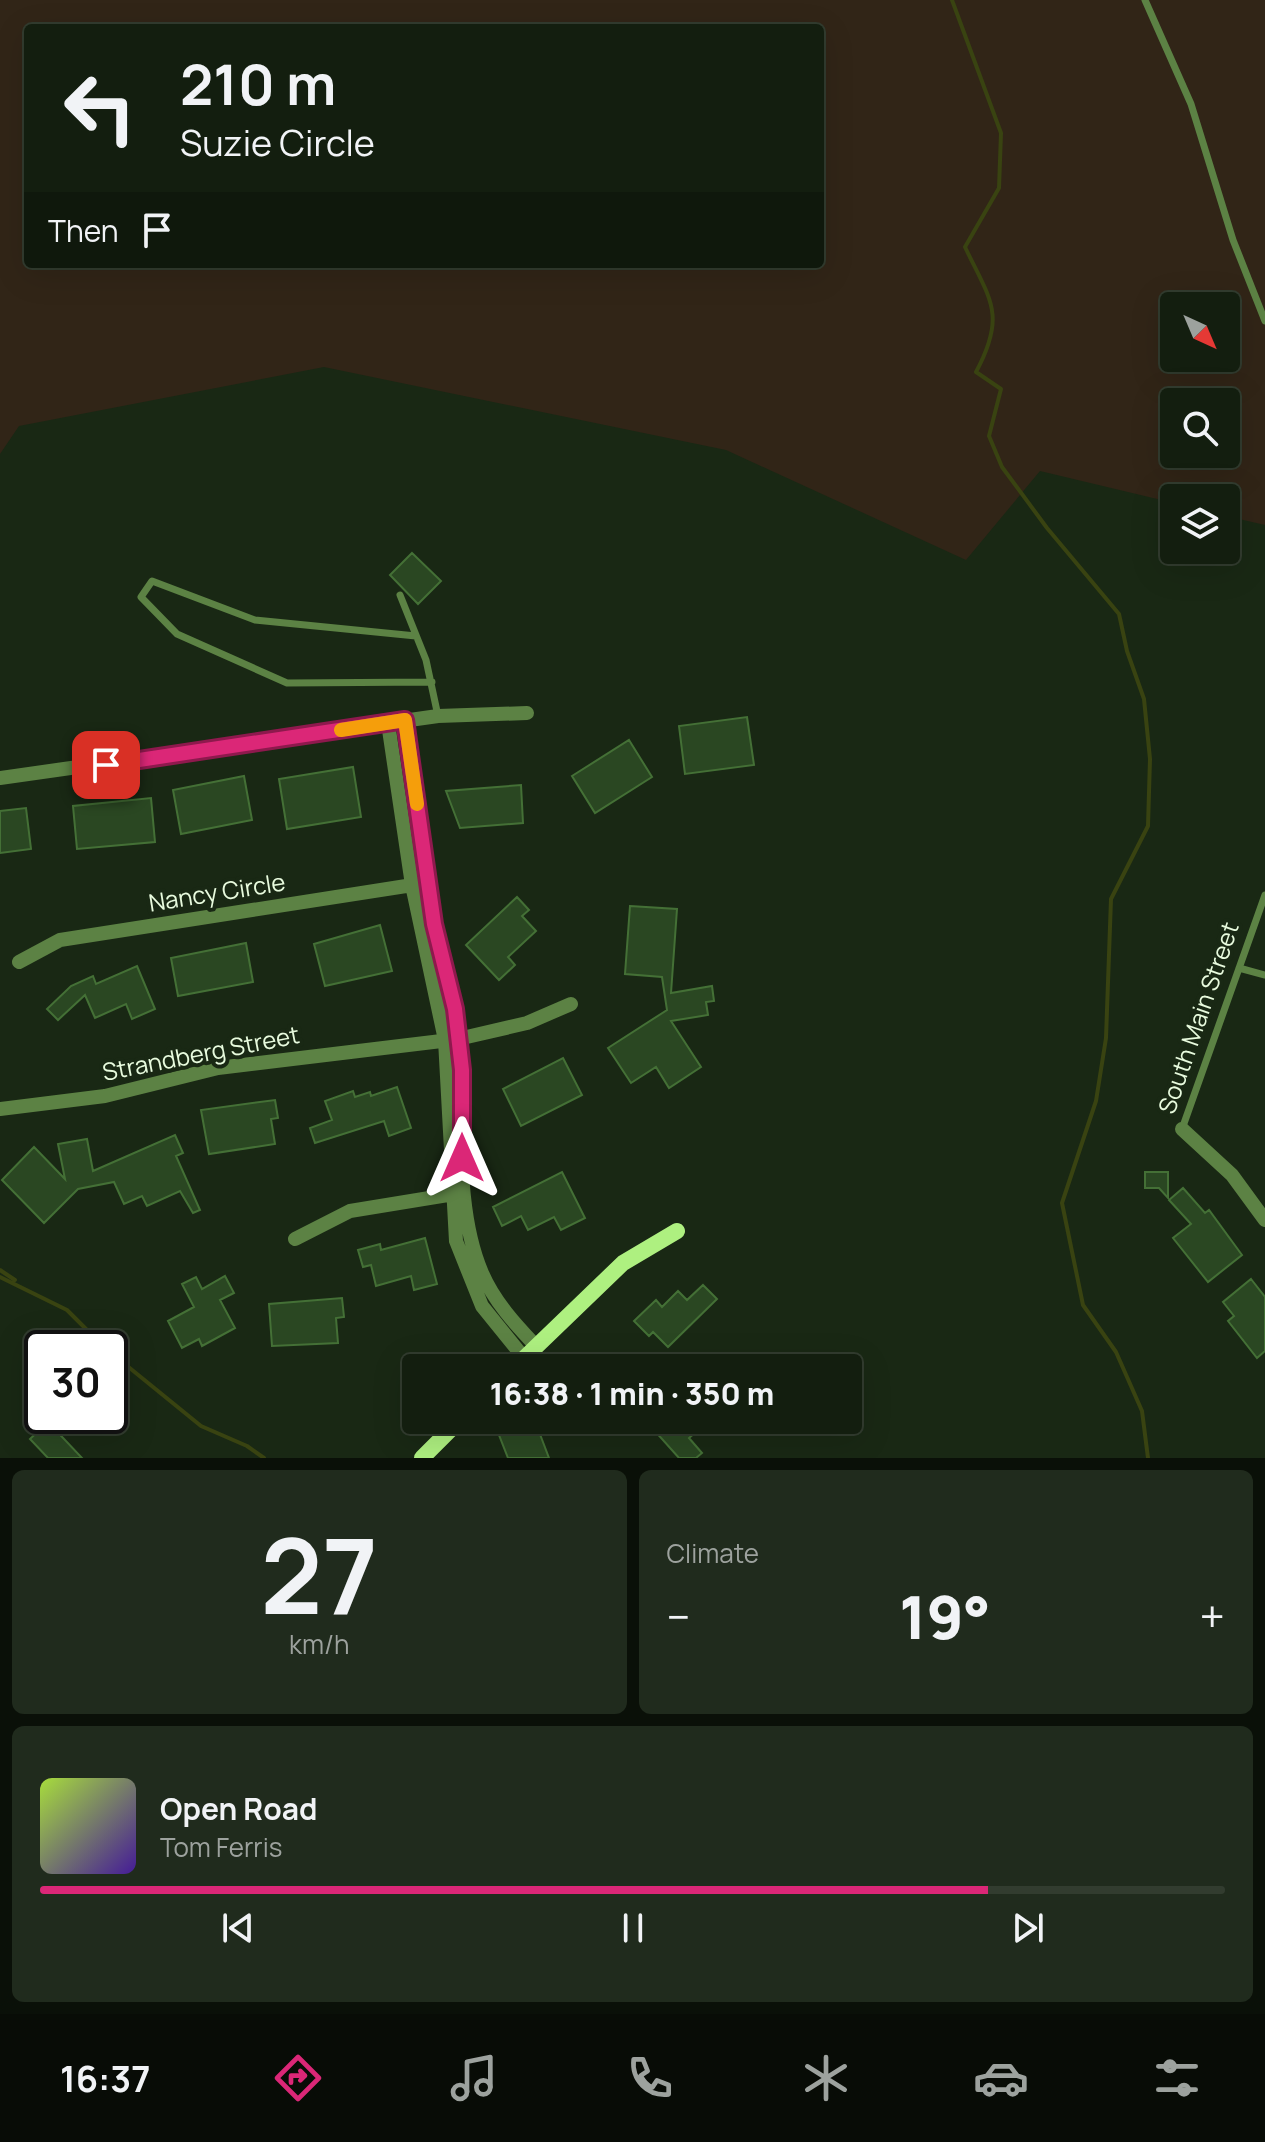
<!DOCTYPE html>
<html lang="en">
<head>
<meta charset="utf-8">
<style>
  body { margin:0; font-family:Manrope,sans-serif; background:#202b1d; color:#f1f3f6; height:100vh; display:flex; flex-direction:column; font-size:30px; white-space:nowrap }
  * { box-sizing:border-box; margin:0 }
  p { font-size:26px; color:#9da29e }
  .icon { flex:none; width:44px; height:44px; fill:none; stroke:currentColor; stroke-width:2; stroke-linecap:round; stroke-linejoin:round }
  .map { position:relative; height:1458px; overflow:hidden }
  .sheet { display:flex; flex-direction:column; gap:12px; padding:12px; background:#0a1008; flex:1 }
  .sheet>* { flex:none }
  .banner { position:absolute; left:24px; top:24px; width:800px; height:244px; border-radius:8px; box-shadow:0 8px 32px #0002,0 0 0 2px #323c2f; background:#131e0f; color:#f1f3f6; overflow:hidden }
  .needle { width:52px; rotate:136deg }
  .controls { position:absolute; left:1160px; top:292px; display:grid; gap:16px }
  .controls a { display:grid; place-items:center; width:80px; height:80px; border-radius:8px; background:#131e0f; box-shadow:0 8px 32px #0002,0 0 0 2px #323c2f; font-size:40px }
  .speed { position:absolute; left:24px; top:1330px; display:flex; gap:16px; font-size:40px; font-weight:700; text-align:center }
  .speed>* { display:grid; place-content:center; width:104px; height:104px; border-radius:50%; background:#131e0f; box-shadow:0 8px 32px #0002,0 0 0 2px #323c2f; line-height:1 }
  .speed .limit { border:4px solid #111; border-radius:12px; background:#fff; color:#111 }
  .pin { position:absolute; display:grid; place-items:center; width:68px; height:68px; color:#fff; margin:-34px; border-radius:16px; box-shadow:0 4px 12px #0006 }
  .me { position:absolute; width:88px; margin:-44px; rotate:0deg; stroke-linejoin:round; filter:drop-shadow(0 0 6px #0008) }
  .turn { display:flex; align-items:center; gap:28px; height:168px; padding:0 24px; font-size:36px }
  .turn .icon { width:104px; height:104px; stroke-width:2.5 }
  .turn b { display:block; font-size:56px; line-height:68px }
  .then { display:flex; align-items:center; height:76px; padding:0 24px; background:#0003; gap:16px; font-size:30px }
  .big { font-size:60px; font-weight:800; line-height:1.1 }
  .sheet .tile { flex:1; display:flex; flex-direction:column; justify-content:center; gap:12px; min-width:0; padding:0 28px; border-radius:12px; background:#202b1d }
  .sheet .dial { align-items:center; gap:0 }
  .dial b { font-size:104px; line-height:1 }
  .song { display:flex; align-items:center; gap:24px }
  .cover { width:96px; height:96px; border-radius:12px; background:linear-gradient(135deg,hsl(80 70% 55%),hsl(260 70% 35%)) }
  .played { height:8px; border-radius:4px; background:linear-gradient(90deg,#db2777 80%,#323c2f 80%) }
  .keys { display:flex; justify-content:space-around; direction:ltr }
  .heat { display:flex; justify-content:space-between; align-items:center; font-size:44px; direction:ltr }
  .sheet .tiles { flex:1; display:grid; gap:12px; grid-template-columns:1fr 1fr }
  .tile:last-child { grid-column:span 2 }
  .trip { position:absolute; left:402px; top:1354px; width:460px; height:80px; border-radius:8px; background:#131e0f; box-shadow:0 8px 32px #0002,0 0 0 2px #323c2f; font-weight:800; line-height:80px; text-align:center }
  .tab-bar { display:flex; height:128px; justify-content:space-around; align-items:center; background:#080c06; color:#9da29e }
  .tab-bar .icon { width:56px; height:56px }
  .tab-bar .current { color:#db2777 }
  .tab-bar b { font-size:36px; color:#f1f3f6 }
  .map>svg:first-child { display:block }
  .green { fill:#312517; fill-rule:evenodd }
  .lines { fill:none; stroke-linecap:round; stroke-linejoin:round }
  .stream { stroke:#394311; stroke-width:4 }
  .building { fill:#2a4722; stroke:#447036; stroke-width:2 }
  .lane { stroke:#5c8244; stroke-width:7 }
  .street { stroke:#5c8244; stroke-width:14 }
  .secondary { stroke:#aef080; stroke-width:16 }
  .route-casing { stroke:#8e194d; stroke-width:20 }
  .route { stroke:#db2777; stroke-width:14 }
  .slow { stroke:#f59e0b; stroke-width:14 }
  .labels { text-anchor:middle; stroke-width:8; stroke-linejoin:round; paint-order:stroke }
  .street-label { font-size:24px; fill:#e8fbde; stroke:#192814 }
</style>
</head>
<body>
<div class="map">
<svg width="1265" height="1458" viewBox="0 0 1265 1458">
  <rect width="100%" height="100%" fill="#192814"/>
  <!-- green -->
  <path class="green" d="M0,0h1265v525l-39,-9v-18h-52v5l-134,-32 -74,89 -240,-110 -402,-83 -305,59 -19,28zM28,28h792v236h-792zM1174,306h52v52h-52zM1174,402h52v52h-52z"/>
  <g class="lines">
    <!-- stream -->
    <path class="stream" d="M952,0l49,133 -2,55 -34,59c25,53 42,67 11,125l25,17 -12,47 13,31 45,61 72,86 8,37 17,48 6,60 -2,67 -37,73 -5,139 -10,63 -34,102 21,102 33,47 26,59 6,47
      M0,1270l15,10
      M0,1277l67,33 38,38
      M110,1352l91,74 46,20 17,12"/>
  </g>
  <!-- building -->
  <path class="building" d="M412,553l29,28 -23,23 -28,-29z
    M747,717l7,48 -69,9 -6,-48z
    M629,740l23,37 -57,36 -23,-37z
    M353,767l8,50 -74,12 -8,-50z
    M244,776l8,44 -71,14 -8,-44z
    M521,785l2,38 -63,5 -14,-37z
    M151,798l4,44 -78,7 -4,-43z
    M26,808l5,41 -31,4v-42z
    M517,897l12,13 -7,6 14,15 -28,26 7,8 -16,15 -33,-35z
    M630,906l47,3 -6,84 41,-7 2,15 -8,1 2,13 -37,6 30,46 -32,21 -13,-21 -25,16 -23,-35 59,-38 -5,-33 -37,-3z
    M380,925l12,46 -67,15 -11,-42z
    M246,943l7,39 -75,14 -7,-38z
    M137,966l18,43 -23,10 -6,-15 -31,14 -10,-23 -27,25 -11,-11 24,-23 22,-10 3,8z
    M563,1058l19,37 -61,31 -18,-37z
    M397,1087l14,41 -22,8 -5,-15 -69,22 -5,-15 22,-8 -7,-19 28,-10 2,6 15,-5 1,4z
    M275,1100l3,18 -7,1 4,25 -66,10 -8,-44z
    M175,1135l8,18 -7,3 24,54 -7,3 -13,-22 -33,15 -5,-10 -18,8 -10,-22 -36,7 -34,34 -42,-43 32,-33 31,32 -7,-35 29,-5 6,32z
    M562,1172l23,46 -24,12 -7,-13 -26,13 -7,-14 -19,10 -9,-19z
    M1145,1172h23v26l-9,-10h-14z
    M1183,1188l22,25 4,-3 33,45 -34,27 -35,-44 18,-14 -22,-24z
    M425,1238l12,46 -23,6 -3,-14 -35,10 -5,-21 -8,2 -5,-17 22,-6 1,6z
    M225,1276l9,17 -14,7 15,28 -33,18 -3,-7 -17,9 -14,-27 26,-14 -12,-23 14,-7 6,12z
    M1251,1279l14,18v54l-8,7 -29,-37 6,-5 -11,-14z
    M703,1285l14,14 -49,48 -15,-15 -4,4 -15,-15 22,-21 6,7 16,-16 9,9z
    M342,1298l2,19 -8,1 2,25 -66,3 -3,-42z
    M645,1420h65l-21,18 13,15 -6,5h-17z
    M535,1421l14,37h-41l-9,-23z
    M48,1422l34,36h-34l-18,-19z"/>
  <g class="lines">
    <!-- lane -->
    <path class="lane" d="M1145,0l46,104 42,136 32,81
      M400,595l26,65 12,56
      M416,636l-161,-16 -103,-39 -11,16 36,37 110,49 145,-1
      M1239,968l26,7
      M1182,1129l83,-234"/>
    <!-- street -->
    <path class="street" d="M405,720c9,67 17,133 28,199 5,30 17,59 21,89 14,83 -5,188 28,265 12,28 33,51 54,73
      M388,723l24,162 33,155 11,201 26,65 42,52
      M0,778l438,-62 89,-3
      M19,962l41,-22 359,-56
      M0,1109l105,-13 113,-28 240,-29 69,-16 44,-19
      M1182,1129l50,46 33,45
      M295,1239l55,-28 110,-18"/>
    <!-- secondary -->
    <path class="secondary" d="M514,1368l109,-105 54,-32
      M422,1458l38,-38"/>
  </g>
  <g class="lines">
    <defs>
      <path id="route" d="M106,765l299,-45 29,204 21,85 7,61v88"/>
    </defs>
    <!-- route casing -->
    <use href="#route" class="route-casing"/>
    <!-- route -->
    <use href="#route" class="route"/>
    <!-- slow -->
    <path class="slow" d="M341,730l64,-10 12,84"/>
  </g>
  <g class="labels">
    <!-- street labels -->
    <g class="street-label">
      <text transform="translate(217 893) rotate(-9)" y="8">Nancy Circle</text>
      <text transform="translate(1199 1018) rotate(-71)" y="8">South Main Street</text>
      <text transform="translate(201 1054) rotate(-11)" y="8">Strandberg Street</text>
    </g>
  </g>
</svg>
<div class="controls">
<a><svg class="needle" viewBox="-14 -14 28 28"><path d="M0-13l5 13h-10z" fill="#e53935"/><path d="M0 13l5-13h-10z" fill="#9da29e"/></svg></a>
<a><svg class="icon" aria-label="search" viewBox="0 0 24 24"><circle cx="10" cy="10" r="6"/><path d="M15 15l6 6"/></svg></a>
<a><svg class="icon" aria-label="layers" viewBox="0 0 24 24"><path d="M12 4l9 5-9 5-9-5zM3 14l9 5 9-5"/></svg></a>
</div>
<div class="speed"><div class="limit">30</div></div>
<div class="pin" style="left:106px;top:765px;background:#d93025"><svg class="icon" aria-label="arrive" viewBox="0 0 24 24"><path d="M6 21V4h12l-3 4 3 4H6"/></svg></div>
<svg class="me" style="left:462px;top:1158px" viewBox="-20 -20 40 40"><path d="M0-17L14 15 0 8-14 15z" fill="#db2777" stroke="#fff" stroke-width="4"/></svg>
<div class="trip">16:38 · 1 min · 350 m</div>
<div class="banner">
<div class="turn"><svg class="icon" aria-label="left" viewBox="0 0 24 24"><path d="M17 20v-9H6M10 6l-5 5 5 5"/></svg><div><b>210 m</b>Suzie Circle</div></div>
<div class="then">Then<svg class="icon" aria-label="arrive" viewBox="0 0 24 24"><path d="M6 21V4h12l-3 4 3 4H6"/></svg></div>
</div>
</div>
<section class="sheet">
<div class="tiles">
<div class="tile dial"><b>27</b><p>km/h</p></div>
<div class="tile"><p>Climate</p>
<div class="heat"><a>−</a><b class="big">19°</b><a>+</a></div>
</div>
<div class="tile">
<div class="song"><i class="cover"></i><div><b>Open Road</b><p>Tom Ferris</p></div></div>
<div class="played"></div>
<div class="keys"><svg class="icon" aria-label="previous" viewBox="0 0 24 24"><path d="M18 5L8 12l10 7zM5 5v14"/></svg><svg class="icon" aria-label="pause" viewBox="0 0 24 24"><path d="M8 5v14M16 5v14"/></svg><svg class="icon" aria-label="next" viewBox="0 0 24 24"><path d="M6 5l10 7-10 7zM19 5v14"/></svg></div>
</div>
</div>
</section>
<nav class="tab-bar">
<b>16:37</b>
<svg class="icon current" aria-label="directions" viewBox="0 0 24 24"><path d="M12 3l9 9-9 9-9-9zM9 14v-3h6M13 9l2 2-2 2"/></svg>
<svg class="icon" aria-label="music" viewBox="0 0 24 24"><path d="M9 18V5l10-2v13"/><circle cx="6" cy="18" r="3"/><circle cx="16" cy="16" r="3"/></svg>
<svg class="icon" aria-label="phone" viewBox="0 0 24 24"><path d="M5 4h4l2 5-3 2q2 4 5 5l2-3 5 2v4C11 20 4 13 5 4z"/></svg>
<svg class="icon" aria-label="climate" viewBox="0 0 24 24"><path d="M12 3v18M4 7l16 10M4 17L20 7"/></svg>
<svg class="icon" aria-label="car" viewBox="0 0 24 24"><path d="M5 17H2v-5l4-1 3-4h7l3 4 3 1v5h-3M9 17h6M6 11h13"/><circle cx="7" cy="17" r="2"/><circle cx="17" cy="17" r="2"/></svg>
<svg class="icon" aria-label="filters" viewBox="0 0 24 24"><path d="M4 7h16M4 17h16"/><circle cx="9" cy="7" r="2"/><circle cx="15" cy="17" r="2"/></svg>
</nav>
</body>
</html>
